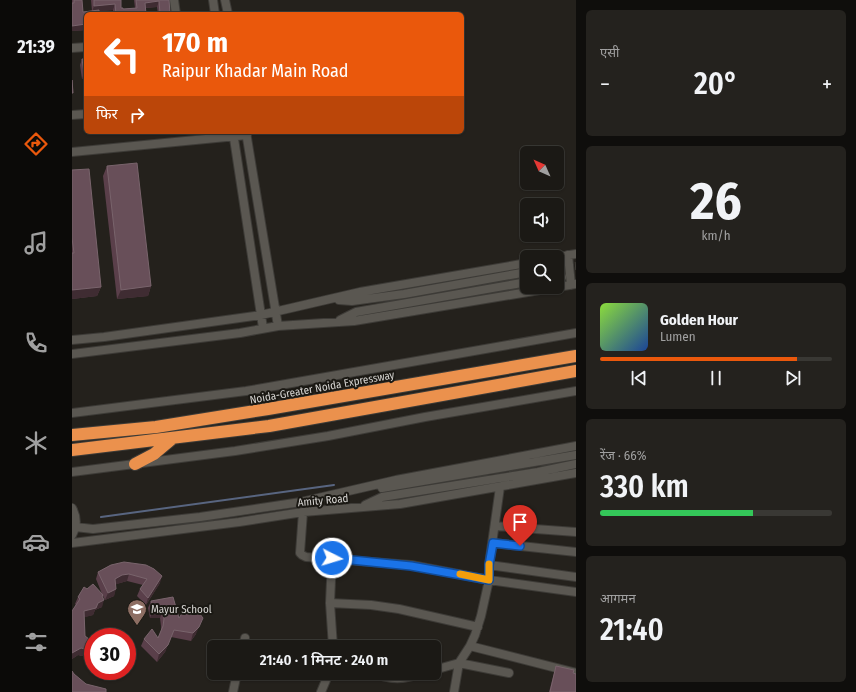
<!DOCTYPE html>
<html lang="hi">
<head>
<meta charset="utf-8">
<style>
  body { margin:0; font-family:"Fira Sans Condensed","Noto Sans Devanagari",sans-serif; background:#24221e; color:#f1f3f6; height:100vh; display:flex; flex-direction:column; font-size:15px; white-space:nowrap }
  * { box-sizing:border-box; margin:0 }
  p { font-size:13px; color:#a0a0a0 }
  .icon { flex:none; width:22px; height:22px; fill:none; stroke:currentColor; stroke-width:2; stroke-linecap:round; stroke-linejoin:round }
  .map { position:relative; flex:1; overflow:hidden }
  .side { display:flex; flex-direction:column; gap:10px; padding:10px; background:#0f0e0c; width:280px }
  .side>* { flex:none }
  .hud { position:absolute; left:12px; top:12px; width:380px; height:122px; border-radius:6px; box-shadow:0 1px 3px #0004,0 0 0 1px #393834; background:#ea580c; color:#fff; overflow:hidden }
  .needle { width:26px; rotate:315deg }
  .tools { position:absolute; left:448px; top:146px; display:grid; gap:8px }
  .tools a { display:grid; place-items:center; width:44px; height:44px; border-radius:6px; background:#1b1915; box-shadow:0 1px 3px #0004,0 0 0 1px #393834; font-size:20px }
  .speed { position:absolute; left:12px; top:628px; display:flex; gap:8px; font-size:20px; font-weight:700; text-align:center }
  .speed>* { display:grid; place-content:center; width:52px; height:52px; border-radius:50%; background:#1b1915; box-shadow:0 1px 3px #0004,0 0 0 1px #393834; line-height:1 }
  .speed .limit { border:6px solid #d22; background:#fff; color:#111 }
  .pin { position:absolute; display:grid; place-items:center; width:34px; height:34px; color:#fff; margin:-41px -17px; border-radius:50% 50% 50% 0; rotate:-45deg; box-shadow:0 0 4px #0007 }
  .pin .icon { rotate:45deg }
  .me { position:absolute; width:44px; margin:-22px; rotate:95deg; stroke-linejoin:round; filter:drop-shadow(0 0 3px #0008) }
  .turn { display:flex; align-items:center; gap:14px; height:84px; padding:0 12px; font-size:18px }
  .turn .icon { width:52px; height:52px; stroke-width:2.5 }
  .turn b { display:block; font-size:28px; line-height:34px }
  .then { display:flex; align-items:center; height:38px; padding:0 12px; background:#0003; gap:8px; font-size:15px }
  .big { font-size:30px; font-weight:600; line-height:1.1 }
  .side .card { flex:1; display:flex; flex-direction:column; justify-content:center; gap:6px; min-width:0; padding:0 14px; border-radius:6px; background:#24221e }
  .side .dial { align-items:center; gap:0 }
  .dial b { font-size:52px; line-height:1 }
  .song { display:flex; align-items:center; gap:12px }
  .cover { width:48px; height:48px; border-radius:6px; background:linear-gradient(135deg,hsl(90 70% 55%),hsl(220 70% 35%)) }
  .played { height:4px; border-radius:2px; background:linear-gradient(90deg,#ea580c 85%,#393834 85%) }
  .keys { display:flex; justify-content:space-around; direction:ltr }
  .heat { display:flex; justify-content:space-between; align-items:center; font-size:22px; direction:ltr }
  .charge { height:6px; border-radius:3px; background:linear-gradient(90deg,#34c759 66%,#393834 0) }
  .trip { position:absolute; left:135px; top:640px; width:234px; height:40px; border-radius:6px; background:#1b1915; box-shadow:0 1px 3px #0004,0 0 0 1px #393834; font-weight:600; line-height:40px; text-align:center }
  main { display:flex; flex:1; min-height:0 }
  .tab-bar { display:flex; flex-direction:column; width:72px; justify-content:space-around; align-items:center; background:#0b0a08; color:#a0a0a0 }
  .tab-bar .icon { width:28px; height:28px }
  .tab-bar .active { color:#ea580c }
  .tab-bar b { font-size:18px; color:#f1f3f6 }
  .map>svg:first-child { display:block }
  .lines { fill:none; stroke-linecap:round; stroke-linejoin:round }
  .stream { stroke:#586580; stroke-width:2 }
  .minor-tunnel { stroke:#3f3c37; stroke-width:8; stroke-dasharray:8 4; stroke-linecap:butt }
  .minor-casing { stroke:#3d3b37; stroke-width:10 }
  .highway-casing { stroke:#3d3b37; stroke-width:14 }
  .minor { stroke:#5a5751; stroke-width:8 }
  .highway { stroke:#eb914d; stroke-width:12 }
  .wall { fill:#5a3f4a }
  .shaded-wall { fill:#3f2c32 }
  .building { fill:#684f59; stroke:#79646c }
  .route-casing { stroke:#114b97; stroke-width:10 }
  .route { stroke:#1a73e8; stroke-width:7 }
  .slow { stroke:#f59e0b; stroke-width:7 }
  .labels { text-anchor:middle; stroke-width:4; stroke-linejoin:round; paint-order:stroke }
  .street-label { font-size:11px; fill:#d6d4d1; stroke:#1a1813 }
  .poi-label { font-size:11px; fill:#d6d4d1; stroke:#1a1813; text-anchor:start }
</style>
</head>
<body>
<main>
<nav class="tab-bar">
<b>21:39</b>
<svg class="icon active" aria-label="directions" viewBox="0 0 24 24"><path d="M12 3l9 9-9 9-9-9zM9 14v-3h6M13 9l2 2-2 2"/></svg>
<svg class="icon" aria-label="music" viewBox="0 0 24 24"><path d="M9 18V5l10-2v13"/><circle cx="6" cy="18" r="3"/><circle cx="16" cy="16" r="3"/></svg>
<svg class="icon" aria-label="phone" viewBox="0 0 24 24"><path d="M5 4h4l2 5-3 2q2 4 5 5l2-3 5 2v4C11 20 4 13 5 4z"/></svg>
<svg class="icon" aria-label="climate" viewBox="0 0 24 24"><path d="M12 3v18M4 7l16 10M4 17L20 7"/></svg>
<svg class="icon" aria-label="car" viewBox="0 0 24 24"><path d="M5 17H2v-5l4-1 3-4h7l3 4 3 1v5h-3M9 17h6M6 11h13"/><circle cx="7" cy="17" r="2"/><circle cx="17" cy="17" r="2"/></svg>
<svg class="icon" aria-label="filters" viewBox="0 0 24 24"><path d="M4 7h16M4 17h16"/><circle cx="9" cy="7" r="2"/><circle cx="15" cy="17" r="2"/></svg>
</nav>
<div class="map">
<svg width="504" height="692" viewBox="0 0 504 692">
  <rect width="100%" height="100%" fill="#24211c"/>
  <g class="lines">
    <!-- stream -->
    <path class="stream" d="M29,517l233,-32"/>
    <!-- minor-tunnel -->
    <path class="minor-tunnel" d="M491,267l13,-1"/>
    <defs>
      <path id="minor" d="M102,0l2,14
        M141,0l2,14
        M153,0l3,14
        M0,48l14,-1
        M0,115l14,-1
        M161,132l30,196
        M174,132l32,194
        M0,152l175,-17
        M496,255l3,30
        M485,257l19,-3
        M485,267h3
        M485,278l5,-1
        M267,300l13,1 52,-7 123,-22
        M268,320l16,-8 171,-30
        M0,340l32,-3 157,-22 99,-23 167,-29
        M0,354l168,-21 38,-7 76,-5 222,-37
        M0,413l174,-22 330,-58
        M0,472l163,-21 93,-15 97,-19 151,-26
        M310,488l194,-33
        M293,505l17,-8 156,-25 38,-8
        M0,508c5,9 5,18 0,27
        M231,512l-3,41 2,2 4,2 105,8 78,15 87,12
        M423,526l81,6
        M3,527l18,2 107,-12 101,-15 95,-22 180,-34
        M0,543l167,-21 64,-10 97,-8 176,-31
        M421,543l83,9
        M260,558l-2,45 3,44
        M417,565l87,12
        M258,603l41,2 28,4 79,18
        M398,646l106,27
        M171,647l2,-9
        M387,663l50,10
        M362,670l25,-7 11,-17 5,-11 6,-19 8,-36v-15l11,-78
        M298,673c23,7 32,7 54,0
        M161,692l4,-19
        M249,692l8,-19
        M382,692l5,-29"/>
      <path id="highway" d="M0,435l84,-8 112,-18 308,-53
        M0,450l197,-24 307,-55
        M63,464l19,-10 19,-16"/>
    </defs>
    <!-- minor casing -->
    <use href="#minor" class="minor-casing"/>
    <!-- highway casing -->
    <use href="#highway" class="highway-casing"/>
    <!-- minor -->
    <use href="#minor" class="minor"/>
    <!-- highway -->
    <use href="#highway" class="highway"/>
  </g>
  <!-- wall -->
  <path class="wall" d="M0,0h10l1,12 9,-1 -1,-11h30v8l2,1 12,-1 -1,-8h35l1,14h-12l-1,-7 -12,1 1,6h-33v-4l-14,1 -13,3v16l-14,1z
    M10,59h4v19l-4,1 -2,-14z
    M35,166l44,120 -3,10 -31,3 -14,-123z
    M0,170l29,117 -4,9 -25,3z
    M39,565l49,18 -14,22 -9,-9 3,-7 3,-4 -16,-4 -7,2 -4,1 -2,12 -9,4 -2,-4 -1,11 -7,3 -2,5 -9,2 1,19 3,10 -2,7 -4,3 -4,-1 -6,4v-48l4,-6 -1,-1 3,-7 9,-8 15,5 -6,-15 2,-7z
    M79,601l28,17 17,16 -5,7 -20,-4 -6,15 -8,10 -16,-16 3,-7 14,-1 3,-6v-6l-1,-8h-10l-2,-10z
    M484,666l17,7 3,19h-27l5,-19z"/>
  <!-- shaded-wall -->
  <path class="shaded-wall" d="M87,1l-2,6 -14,1 2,-5z
    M43,4l-2,6 -21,2 2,-6z
    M14,24v6l-14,1v-5z
    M12,73h2v5l-4,1z
    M79,286l-3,10 -31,3 4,-9z
    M29,287l-4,9 -25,3v-9z
    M57,574l-2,7 -7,2 -8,3 3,-7 7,-4z
    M90,576l-2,7 -14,22 2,-7z
    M44,589l-2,7 -9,4 3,-7z
    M31,595l-2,6 3,-1 -2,7 -7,3 -2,5 -11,3 2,-7 14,-8 4,-7z
    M81,610l10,1 -3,7h-10z
    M131,618l-7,16 -5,7 2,-8z
    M102,630l-9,22 -8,10 2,-8z
    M16,646l-2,7 -4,3 -4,-1 -6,4v-6l9,-5z"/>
  <!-- building -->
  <path class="building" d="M2,0h8l1,12 16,-2v4h-13v10l-14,2v-23h2z
    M22,0h27v8h2v1l14,-1 -1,-8h33l1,14h-10l-1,-13 -14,2 1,11h-30l-1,-10 -21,2z
    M10,59h4v14h-2z
    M0,80l1,13h-1z
    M65,163l14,123 -30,4 -14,-124z
    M17,169l12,118 -29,3v-37h2l-2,-15v-68z
    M52,562l22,3 8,4 8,7 -14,22 -8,-9 7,-10 -18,-5 -7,1 -7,4 1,10 -8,4 -10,-21 13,-7z
    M21,584l10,11 -1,1 2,4 -6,3 -2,5 -12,3 1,25 4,3v3l-1,4 -3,3 -4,-1 -9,5v-42l8,-12 -2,-2 6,-10 3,2z
    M101,597l6,21 6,-9h11l7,9 -4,9 -6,6 -19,-3 -6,15 -9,9 -15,-15 8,-10 6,9 5,-12 1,-7 -1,-8 -10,-1 -2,-9z
    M484,666l18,4 -1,3 3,1v18h-26z
    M0,671l2,3 12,10 20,5v3h-34z"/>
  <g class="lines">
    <defs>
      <path id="route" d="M260,558l79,8 78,14v-15l4,-22 27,3"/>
    </defs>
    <!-- route casing -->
    <use href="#route" class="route-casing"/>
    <!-- route -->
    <use href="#route" class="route"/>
    <!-- slow -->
    <path class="slow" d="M388,574l29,6v-16"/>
  </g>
  <!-- icons -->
  <defs>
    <symbol id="school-pin" viewBox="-11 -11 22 30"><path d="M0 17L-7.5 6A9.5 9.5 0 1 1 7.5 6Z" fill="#8d6e63" stroke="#1a1813"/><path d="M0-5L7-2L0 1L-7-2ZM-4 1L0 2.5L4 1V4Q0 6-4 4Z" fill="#fff"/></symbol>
  </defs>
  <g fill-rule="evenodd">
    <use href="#school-pin" x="54" y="598" width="22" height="30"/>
  </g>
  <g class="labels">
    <!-- street labels -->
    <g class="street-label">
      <text transform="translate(250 387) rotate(-10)" y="4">Noida-Greater Noida Expressway</text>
      <text transform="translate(251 500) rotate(-5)" y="4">Amity Road</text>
    </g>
    <!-- poi labels -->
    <g class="poi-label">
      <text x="79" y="613">Mayur School</text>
    </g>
  </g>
</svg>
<div class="tools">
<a><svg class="needle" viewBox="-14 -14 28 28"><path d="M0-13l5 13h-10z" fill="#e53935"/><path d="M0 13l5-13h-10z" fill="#a0a0a0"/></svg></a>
<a><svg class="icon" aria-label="sound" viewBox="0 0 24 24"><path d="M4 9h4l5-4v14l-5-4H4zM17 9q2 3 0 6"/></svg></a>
<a><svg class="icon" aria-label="search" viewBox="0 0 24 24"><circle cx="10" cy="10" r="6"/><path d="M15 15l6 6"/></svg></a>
</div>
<div class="speed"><div class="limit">30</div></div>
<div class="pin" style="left:448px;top:546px;background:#d93025"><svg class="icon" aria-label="arrive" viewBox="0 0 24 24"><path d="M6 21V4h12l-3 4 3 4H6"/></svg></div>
<svg class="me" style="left:260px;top:558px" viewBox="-20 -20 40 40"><circle r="17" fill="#1a73e8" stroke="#fff" stroke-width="3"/><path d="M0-11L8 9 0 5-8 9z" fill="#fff"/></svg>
<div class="trip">21:40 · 1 मिनट · 240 m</div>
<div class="hud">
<div class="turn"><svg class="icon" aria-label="left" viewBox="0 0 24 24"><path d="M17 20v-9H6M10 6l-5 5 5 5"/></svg><div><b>170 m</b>Raipur Khadar Main Road</div></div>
<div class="then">फिर<svg class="icon" aria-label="right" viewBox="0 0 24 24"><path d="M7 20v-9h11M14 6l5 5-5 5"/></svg></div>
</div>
</div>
<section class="side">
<div class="card"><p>एसी</p>
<div class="heat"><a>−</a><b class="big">20°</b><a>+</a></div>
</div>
<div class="card dial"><b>26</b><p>km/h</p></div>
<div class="card">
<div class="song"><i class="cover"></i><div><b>Golden Hour</b><p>Lumen</p></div></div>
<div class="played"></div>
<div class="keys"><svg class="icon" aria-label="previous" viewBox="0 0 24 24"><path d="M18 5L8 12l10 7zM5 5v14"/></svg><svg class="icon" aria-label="pause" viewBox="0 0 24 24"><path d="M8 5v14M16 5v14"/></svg><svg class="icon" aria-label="next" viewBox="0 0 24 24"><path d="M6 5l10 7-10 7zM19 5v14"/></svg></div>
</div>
<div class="card"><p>रेंज · 66%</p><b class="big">330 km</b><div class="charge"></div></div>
<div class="card"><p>आगमन</p><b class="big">21:40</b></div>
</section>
</main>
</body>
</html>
